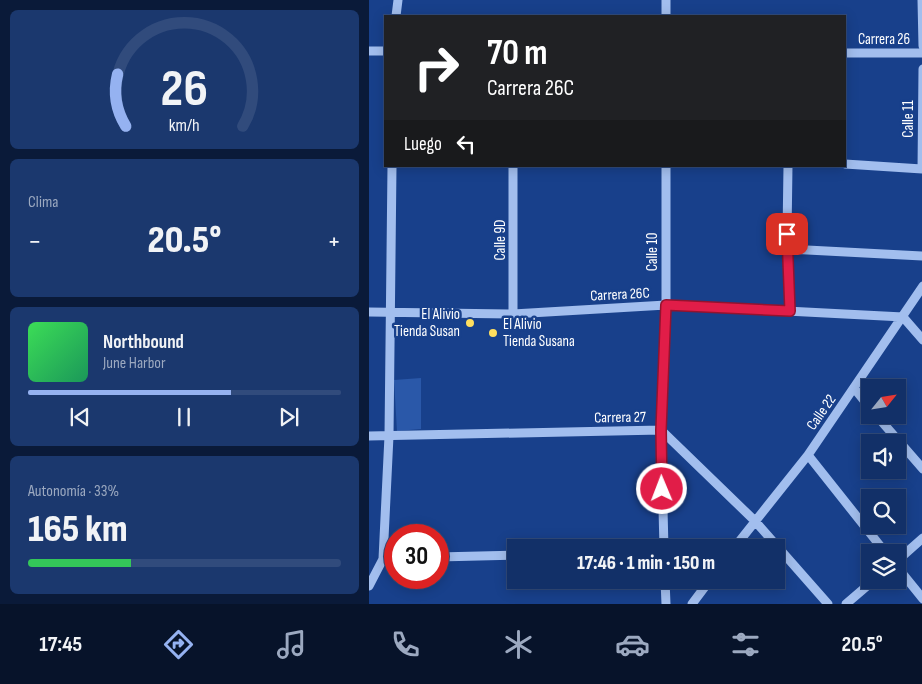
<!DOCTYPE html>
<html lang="es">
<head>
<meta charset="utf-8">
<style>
  body { margin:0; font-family:"Sofia Sans Condensed",sans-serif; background:#1b386e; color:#f1f3f6; height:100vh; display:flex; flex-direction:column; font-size:19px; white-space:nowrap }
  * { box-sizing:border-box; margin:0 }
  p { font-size:16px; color:#9ca9c0 }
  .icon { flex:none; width:28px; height:28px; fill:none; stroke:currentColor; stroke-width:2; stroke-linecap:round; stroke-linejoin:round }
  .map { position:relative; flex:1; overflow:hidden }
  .side { display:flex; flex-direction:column; gap:10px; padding:10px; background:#0a1a39; width:369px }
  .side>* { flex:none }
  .hud { position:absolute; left:15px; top:15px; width:462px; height:152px; border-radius:0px; box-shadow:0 2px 12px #0003,0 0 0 1px #314b7c; background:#202124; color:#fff; overflow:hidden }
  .needle { width:32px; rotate:60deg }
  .tools { position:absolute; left:492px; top:379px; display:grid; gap:10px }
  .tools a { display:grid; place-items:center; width:45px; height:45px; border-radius:0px; background:#123068; box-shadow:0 2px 12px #0003,0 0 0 1px #314b7c; font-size:25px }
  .speed { position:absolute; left:15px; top:524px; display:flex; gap:10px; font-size:25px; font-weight:700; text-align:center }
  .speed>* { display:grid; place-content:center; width:65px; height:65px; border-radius:50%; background:#123068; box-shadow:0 2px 12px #0003,0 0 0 1px #314b7c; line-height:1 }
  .speed .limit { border:8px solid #d22; background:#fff; color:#111 }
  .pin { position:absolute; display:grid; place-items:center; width:42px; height:42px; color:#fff; margin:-21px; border-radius:10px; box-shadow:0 2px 8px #0006 }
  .me { position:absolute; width:55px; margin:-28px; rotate:359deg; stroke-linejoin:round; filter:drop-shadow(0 0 4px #0008) }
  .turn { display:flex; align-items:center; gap:18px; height:105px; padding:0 20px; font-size:22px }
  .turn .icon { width:65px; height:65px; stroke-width:2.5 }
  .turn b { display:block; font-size:35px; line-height:42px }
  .then { display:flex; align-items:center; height:48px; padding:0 20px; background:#0003; gap:10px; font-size:19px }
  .big { font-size:38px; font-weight:800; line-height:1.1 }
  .side .tile { flex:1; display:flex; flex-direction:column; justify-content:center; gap:8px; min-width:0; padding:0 18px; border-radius:8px; background:#1b386e }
  .side .dial { align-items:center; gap:0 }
  .dial svg { height:130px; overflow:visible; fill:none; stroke:#314b7c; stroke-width:7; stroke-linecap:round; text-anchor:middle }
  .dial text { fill:#f1f3f6; stroke:none }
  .song { display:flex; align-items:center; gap:15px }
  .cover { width:60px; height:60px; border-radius:8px; background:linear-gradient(135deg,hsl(130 70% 55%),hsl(150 70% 35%)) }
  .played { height:5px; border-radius:2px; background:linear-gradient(90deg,#95b2f1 65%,#314b7c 65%) }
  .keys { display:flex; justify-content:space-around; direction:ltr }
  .heat { display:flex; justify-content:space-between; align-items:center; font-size:28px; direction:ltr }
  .charge { height:8px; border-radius:4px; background:linear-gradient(90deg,#34c759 33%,#314b7c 0) }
  .trip { position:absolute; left:138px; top:539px; width:278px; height:50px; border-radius:0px; background:#123068; box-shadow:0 2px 12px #0003,0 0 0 1px #314b7c; font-weight:800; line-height:50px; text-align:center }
  .menu { display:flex; height:80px; justify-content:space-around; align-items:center; background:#07132a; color:#9ca9c0 }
  .menu .icon { width:35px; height:35px }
  .menu .active { color:#95b2f1 }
  .menu b { font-size:22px; color:#f1f3f6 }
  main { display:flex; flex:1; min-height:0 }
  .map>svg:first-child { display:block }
  .green { fill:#2a58a9 }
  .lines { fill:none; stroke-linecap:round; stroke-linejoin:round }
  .minor { stroke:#a2beee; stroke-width:9 }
  .route-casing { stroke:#92132f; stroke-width:12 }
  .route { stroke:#e11d48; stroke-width:9 }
  .poi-dot { fill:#ffdf5f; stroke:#18408b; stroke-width:2 }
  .labels { text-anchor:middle; stroke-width:5; stroke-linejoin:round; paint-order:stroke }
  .street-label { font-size:15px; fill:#fff; stroke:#18408b }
  .poi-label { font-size:15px; fill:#fff; stroke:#18408b; text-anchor:end }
</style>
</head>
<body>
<main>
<section class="side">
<div class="tile dial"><svg viewBox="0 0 100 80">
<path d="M14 69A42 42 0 1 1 86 69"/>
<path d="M14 69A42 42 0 0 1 9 37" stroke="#95b2f1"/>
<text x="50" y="56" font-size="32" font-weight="700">26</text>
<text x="50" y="72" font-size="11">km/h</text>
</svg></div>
<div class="tile"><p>Clima</p>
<div class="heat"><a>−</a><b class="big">20.5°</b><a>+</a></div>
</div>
<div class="tile">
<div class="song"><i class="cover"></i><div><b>Northbound</b><p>June Harbor</p></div></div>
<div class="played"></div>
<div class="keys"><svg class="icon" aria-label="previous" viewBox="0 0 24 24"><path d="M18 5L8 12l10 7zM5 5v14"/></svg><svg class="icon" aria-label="pause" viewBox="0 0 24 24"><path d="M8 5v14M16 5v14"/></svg><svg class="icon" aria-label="next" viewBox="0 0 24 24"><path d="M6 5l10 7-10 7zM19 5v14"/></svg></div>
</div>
<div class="tile"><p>Autonomía · 33%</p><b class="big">165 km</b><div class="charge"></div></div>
</section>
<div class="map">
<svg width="554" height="604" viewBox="0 0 554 604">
  <rect width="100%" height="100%" fill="#18408b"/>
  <!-- green -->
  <path class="green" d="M52,378v51l-24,2 -3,-51z"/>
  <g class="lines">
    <!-- minor -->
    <path class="minor" d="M297,0v16
      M553,0l1,46
      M27,16l2,-16
      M0,51h16
      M476,53h78
      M476,164l78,5
      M144,166v148
      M419,166l-1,68 3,77
      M553,169l1,-100
      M419,249l135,7
      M0,312l144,2 153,-9 237,12 20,23
      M485,388l16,20
      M507,415l47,54
      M0,436l292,-6 94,91 73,83
      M439,455l77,97
      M295,548l-3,-118 5,-125v-139
      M365,548l74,-93 115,-169
      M69,557l77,-2
      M14,559h12
      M529,560l25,-22
      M529,568l25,31
      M296,580l1,24
      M0,586l14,-27 6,-123 3,-270
      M323,604l18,-24
      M477,604l28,-24"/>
  </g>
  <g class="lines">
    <defs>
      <path id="route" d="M293,489l-1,-59 5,-125 124,6 -3,-77"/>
    </defs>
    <!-- route casing -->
    <use href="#route" class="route-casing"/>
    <!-- route -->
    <use href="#route" class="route"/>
  </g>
  <!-- markers -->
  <g class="poi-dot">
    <circle cx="101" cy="323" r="5"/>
    <circle cx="124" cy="333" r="5"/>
  </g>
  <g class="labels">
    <!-- street labels -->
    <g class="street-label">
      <text x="515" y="44">Carrera 26</text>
      <text transform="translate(539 119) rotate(-90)" y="5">Calle 11</text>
      <text transform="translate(131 240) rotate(-90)" y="5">Calle 9D</text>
      <text transform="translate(283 252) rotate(-90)" y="5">Calle 10</text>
      <text transform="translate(251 294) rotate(-3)" y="5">Carrera 26C</text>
      <text transform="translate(452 412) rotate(-55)" y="5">Calle 22</text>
      <text transform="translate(251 417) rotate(-1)" y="5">Carrera 27</text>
    </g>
    <!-- poi labels -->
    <g class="poi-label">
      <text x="91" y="319">El Alivio<tspan x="91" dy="17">Tienda Susan</tspan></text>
      <text x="134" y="329" text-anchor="start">El Alivio<tspan x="134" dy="17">Tienda Susana</tspan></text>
    </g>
  </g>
</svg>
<div class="tools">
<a><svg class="needle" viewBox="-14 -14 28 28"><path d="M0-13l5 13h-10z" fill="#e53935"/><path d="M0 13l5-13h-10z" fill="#9ca9c0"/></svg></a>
<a><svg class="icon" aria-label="sound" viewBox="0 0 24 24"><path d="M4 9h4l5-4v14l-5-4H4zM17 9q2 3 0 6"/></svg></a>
<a><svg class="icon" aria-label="search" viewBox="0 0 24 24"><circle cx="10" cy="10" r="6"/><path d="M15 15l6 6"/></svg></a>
<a><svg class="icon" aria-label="layers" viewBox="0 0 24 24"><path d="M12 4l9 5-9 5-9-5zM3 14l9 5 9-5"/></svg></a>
</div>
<div class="speed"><div class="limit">30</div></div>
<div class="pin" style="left:418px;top:234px;background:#d93025"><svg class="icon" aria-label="arrive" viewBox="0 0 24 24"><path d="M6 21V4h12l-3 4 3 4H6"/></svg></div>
<svg class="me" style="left:293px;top:489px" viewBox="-20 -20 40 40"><circle r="17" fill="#e11d48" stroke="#fff" stroke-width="3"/><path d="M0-11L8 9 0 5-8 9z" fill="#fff"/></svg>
<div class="trip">17:46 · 1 min · 150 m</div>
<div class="hud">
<div class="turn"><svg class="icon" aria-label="right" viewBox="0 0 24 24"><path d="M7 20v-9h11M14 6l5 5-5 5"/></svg><div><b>70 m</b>Carrera 26C</div></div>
<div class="then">Luego<svg class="icon" aria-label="left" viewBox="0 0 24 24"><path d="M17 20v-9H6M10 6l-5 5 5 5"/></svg></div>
</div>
</div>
</main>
<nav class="menu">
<b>17:45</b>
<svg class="icon active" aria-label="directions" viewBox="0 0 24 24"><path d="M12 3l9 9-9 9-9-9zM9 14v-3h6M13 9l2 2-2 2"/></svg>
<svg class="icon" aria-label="music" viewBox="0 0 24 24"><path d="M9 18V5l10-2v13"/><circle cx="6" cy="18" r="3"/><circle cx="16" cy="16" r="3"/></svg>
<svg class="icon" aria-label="phone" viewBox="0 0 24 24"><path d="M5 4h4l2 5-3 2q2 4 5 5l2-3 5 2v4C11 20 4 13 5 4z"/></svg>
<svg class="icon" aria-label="climate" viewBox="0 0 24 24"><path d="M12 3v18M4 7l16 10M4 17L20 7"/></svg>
<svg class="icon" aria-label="car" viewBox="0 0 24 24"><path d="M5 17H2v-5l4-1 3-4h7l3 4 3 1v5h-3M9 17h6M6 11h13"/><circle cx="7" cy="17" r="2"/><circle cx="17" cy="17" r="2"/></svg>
<svg class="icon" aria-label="filters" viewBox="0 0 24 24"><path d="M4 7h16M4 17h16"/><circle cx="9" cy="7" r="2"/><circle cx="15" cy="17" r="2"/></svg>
<b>20.5°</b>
</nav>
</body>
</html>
